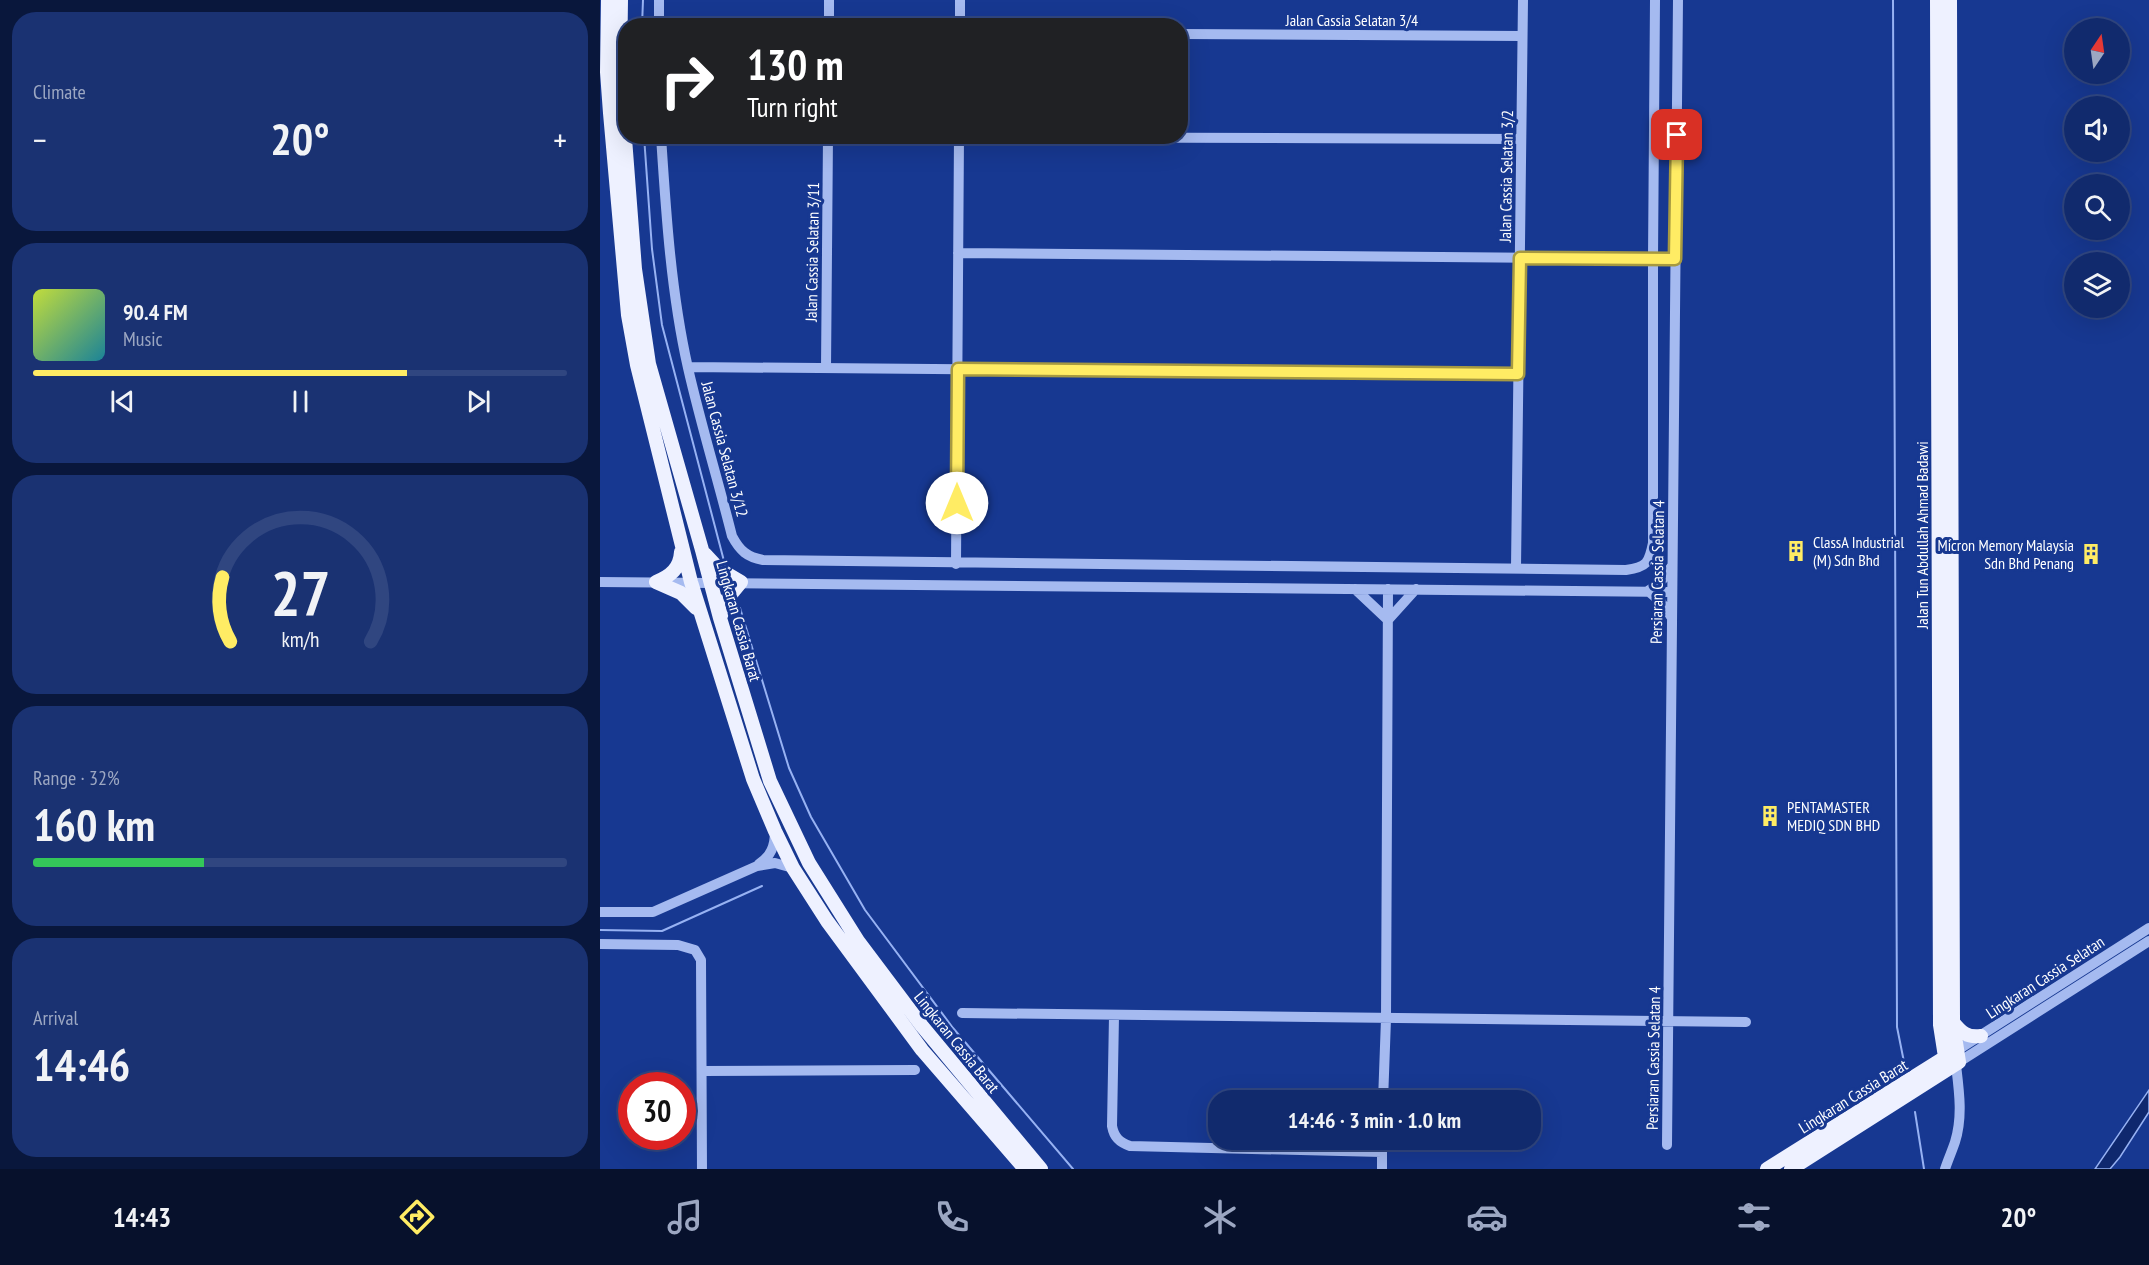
<!DOCTYPE html>
<html lang="en">
<head>
<meta charset="utf-8">
<style>
  body { margin:0; font-family:"PT Sans Narrow",sans-serif; background:#1a3272; color:#f1f3f6; height:100vh; display:flex; flex-direction:column; font-size:22px; white-space:nowrap }
  * { box-sizing:border-box; margin:0 }
  p { font-size:20px; color:#9ca7c2 }
  .icon { flex:none; width:33px; height:33px; fill:none; stroke:currentColor; stroke-width:2; stroke-linecap:round; stroke-linejoin:round }
  .map { position:relative; flex:1; overflow:hidden }
  .side { display:flex; flex-direction:column; gap:12px; padding:12px; background:#09173c; width:600px }
  .side>* { flex:none }
  .hud { position:absolute; left:18px; top:18px; width:570px; height:126px; border-radius:24px; box-shadow:0 6px 24px #0002,0 0 0 2px #304680; background:#202124; color:#fff; overflow:hidden }
  .needle { width:39px; rotate:13deg }
  .controls { position:absolute; left:1464px; top:18px; display:grid; gap:12px }
  .controls a { display:grid; place-items:center; width:66px; height:66px; border-radius:50%; background:#112a6d; box-shadow:0 6px 24px #0002,0 0 0 2px #304680; font-size:30px }
  .speed { position:absolute; left:18px; top:1072px; display:flex; gap:12px; font-size:30px; font-weight:700; text-align:center }
  .speed>* { display:grid; place-content:center; width:78px; height:78px; border-radius:50%; background:#112a6d; box-shadow:0 6px 24px #0002,0 0 0 2px #304680; line-height:1 }
  .speed .limit { border:9px solid #d22; background:#fff; color:#111 }
  .pin { position:absolute; display:grid; place-items:center; width:51px; height:51px; color:#fff; margin:-26px; border-radius:12px; box-shadow:0 3px 9px #0006 }
  .me { position:absolute; width:66px; margin:-33px; rotate:0deg; stroke-linejoin:round; filter:drop-shadow(0 0 4px #0008) }
  .turn { display:flex; align-items:center; gap:21px; height:126px; padding:0 30px; font-size:27px }
  .turn .icon { width:78px; height:78px; stroke-width:2.5 }
  .turn b { display:block; font-size:42px; line-height:51px }
  .big { font-size:45px; font-weight:700; line-height:1.1 }
  .side .tile { flex:1; display:flex; flex-direction:column; justify-content:center; gap:9px; min-width:0; padding:0 21px; border-radius:24px; background:#1a3272 }
  .side .dial { align-items:center; gap:0 }
  .dial svg { height:156px; overflow:visible; fill:none; stroke:#304680; stroke-width:7; stroke-linecap:round; text-anchor:middle }
  .dial text { fill:#f1f3f6; stroke:none }
  .song { display:flex; align-items:center; gap:18px }
  .cover { width:72px; height:72px; border-radius:9px; background:linear-gradient(135deg,hsl(70 70% 55%),hsl(190 70% 35%)) }
  .played { height:6px; border-radius:3px; background:linear-gradient(90deg,#ffec64 70%,#304680 70%) }
  .keys { display:flex; justify-content:space-around; direction:ltr }
  .heat { display:flex; justify-content:space-between; align-items:center; font-size:33px; direction:ltr }
  .charge { height:9px; border-radius:4px; background:linear-gradient(90deg,#34c759 32%,#304680 0) }
  .trip { position:absolute; left:608px; top:1090px; width:333px; height:60px; border-radius:24px; background:#112a6d; box-shadow:0 6px 24px #0002,0 0 0 2px #304680; font-weight:700; line-height:60px; text-align:center }
  .tab-bar { display:flex; height:96px; justify-content:space-around; align-items:center; background:#07112c; color:#9ca7c2 }
  .tab-bar .icon { width:42px; height:42px }
  .tab-bar .active { color:#ffec64 }
  .tab-bar b { font-size:27px; color:#f1f3f6 }
  main { display:flex; flex:1; min-height:0 }
  .map>svg:first-child { display:block }
  .water { fill:#0f286e; stroke:#97b2f3; stroke-width:1.5 }
  .lines { fill:none; stroke-linecap:round; stroke-linejoin:round }
  .stream { stroke:#97b2f3; stroke-width:2 }
  .minor { stroke:#a5baf0; stroke-width:10 }
  .major { stroke:#eef1ff; stroke-width:14 }
  .route-casing { stroke:#a69941; stroke-width:15 }
  .route { stroke:#ffec64; stroke-width:10 }
  .labels { text-anchor:middle; stroke-width:6; stroke-linejoin:round; paint-order:stroke }
  .street-label { font-size:16px; fill:#fff; stroke:#173891 }
  .poi-label { font-size:16px; fill:#fff; stroke:#173891; text-anchor:start }
</style>
</head>
<body>
<main>
<section class="side">
<div class="tile"><p>Climate</p>
<div class="heat"><a>−</a><b class="big">20°</b><a>+</a></div>
</div>
<div class="tile">
<div class="song"><i class="cover"></i><div><b>90.4 FM</b><p>Music</p></div></div>
<div class="played"></div>
<div class="keys"><svg class="icon" aria-label="previous" viewBox="0 0 24 24"><path d="M18 5L8 12l10 7zM5 5v14"/></svg><svg class="icon" aria-label="pause" viewBox="0 0 24 24"><path d="M8 5v14M16 5v14"/></svg><svg class="icon" aria-label="next" viewBox="0 0 24 24"><path d="M6 5l10 7-10 7zM19 5v14"/></svg></div>
</div>
<div class="tile dial"><svg viewBox="0 0 100 80">
<path d="M14 69A42 42 0 1 1 86 69"/>
<path d="M14 69A42 42 0 0 1 10 36" stroke="#ffec64"/>
<text x="50" y="56" font-size="32" font-weight="700">27</text>
<text x="50" y="72" font-size="11">km/h</text>
</svg></div>
<div class="tile"><p>Range · 32%</p><b class="big">160 km</b><div class="charge"></div></div>
<div class="tile"><p>Arrival</p><b class="big">14:46</b></div>
</section>
<div class="map">
<svg width="1549" height="1169" viewBox="0 0 1549 1169">
  <rect width="100%" height="100%" fill="#173891"/>
  <!-- water -->
  <path class="water" d="M1549,1090v22l-29,45 -10,12h-15z"/>
  <g class="lines">
    <!-- stream -->
    <path class="stream" d="M1293,0l4,1027 7,35
      M42,26l1,-26
      M44,136l8,113 10,76 62,236
      M140,608l49,160 22,49 54,93 88,118 120,141
      M0,930l62,1 100,-45
      M1315,1112l9,57"/>
    <!-- minor -->
    <path class="minor" d="M59,26v-26
      M229,26v-26
      M360,26v-26
      M580,34l342,2
      M61,136c5,77 10,157 27,232 13,57 30,112 44,168 8,15 15,21 31,24l863,10c21,-3 23,-7 27,-27v-284l2,-259
      M359,137l562,2
      M358,253l717,6
      M88,367l831,7
      M226,368l2,-232
      M356,564l3,-428
      M916,568l7,-568
      M0,582l1072,10
      M755,589l33,31 28,-31
      M1072,618l-11,-16 -13,-11 12,-8 12,-17
      M159,864c12,-8 16,-18 16,-33
      M0,912h53l104,-46 18,-3 18,5
      M0,944l78,1 17,5 6,10 1,209
      M362,1013l784,9
      M514,1016l-2,110c2,11 7,16 18,20l252,6
      M1356,1051l193,-123
      M1359,1062l190,-121
      M102,1071l213,-1
      M783,1101l3,-82 2,-430
      M1067,1145l11,-1145
      M782,1169v-29
      M1345,1169c3,-9 7,-18 10,-27 8,-25 4,-52 1,-77"/>
    <!-- major -->
    <path class="major" d="M8,0l-1,72 3,41 18,202 9,50 54,217 62,197 22,52 18,37 34,53 95,129 103,119
      M21,0l-1,73 15,196 14,95 53,186 18,68 50,163 39,82 49,78 64,85 119,143
      M1337,0l3,1025 5,32 5,11
      M105,554l14,15 22,13 -14,17 -7,19
      M56,582l25,11 15,15
      M56,582c15,-6 24,-14 25,-30
      M1353,1022c8,10 14,16 28,14
      M1167,1169l185,-116
      M1191,1169l168,-107 -6,-39 -3,-1023"/>
  </g>
  <g class="lines">
    <defs>
      <path id="route" d="M357,503l1,-134 560,5 2,-116 155,1 2,-124"/>
    </defs>
    <!-- route casing -->
    <use href="#route" class="route-casing"/>
    <!-- route -->
    <use href="#route" class="route"/>
  </g>
  <!-- icons -->
  <defs>
    <symbol id="building-bare" viewBox="-9 -9 18 18"><path d="M-4-6H4V6H1V3H-1V6H-4ZM-2.5-4.3h1.7v1.8h-1.7ZM.8-4.3h1.7v1.8H.8ZM-2.5-1h1.7V.8h-1.7ZM.8-1h1.7V.8H.8Z" fill="#ffec64" stroke="#173891" stroke-width="2.5" paint-order="stroke"/></symbol>
  </defs>
  <g fill-rule="evenodd">
    <use href="#building-bare" x="1181" y="536" width="30" height="30"/>
    <use href="#building-bare" x="1476" y="539" width="30" height="30"/>
    <use href="#building-bare" x="1155" y="801" width="30" height="30"/>
  </g>
  <g class="labels">
    <!-- street labels -->
    <g class="street-label">
      <text x="752" y="26">Jalan Cassia Selatan 3/4</text>
      <text transform="translate(906 176) rotate(-89)" y="6">Jalan Cassia Selatan 3/2</text>
      <text transform="translate(212 252) rotate(-89)" y="6">Jalan Cassia Selatan 3/11</text>
      <text transform="translate(125 449) rotate(75)" y="6">Jalan Cassia Selatan 3/12</text>
      <text transform="translate(1322 535) rotate(-90)" y="6">Jalan Tun Abdullah Ahmad Badawi</text>
      <text transform="translate(1057 572) rotate(-89)" y="6">Persiaran Cassia Selatan 4</text>
      <text transform="translate(139 621) rotate(74)" y="6">Lingkaran Cassia Barat</text>
      <text transform="translate(1445 977) rotate(-33)" y="6">Lingkaran Cassia Selatan</text>
      <text transform="translate(357 1042) rotate(51)" y="6">Lingkaran Cassia Barat</text>
      <text transform="translate(1053 1058) rotate(-89)" y="6">Persiaran Cassia Selatan 4</text>
      <text transform="translate(1253 1096) rotate(-32)" y="6">Lingkaran Cassia Barat</text>
    </g>
    <!-- poi labels -->
    <g class="poi-label">
      <text x="1213" y="548">ClassA Industrial<tspan x="1213" dy="18">(M) Sdn Bhd</tspan></text>
      <text x="1474" y="551" text-anchor="end">Micron Memory Malaysia<tspan x="1474" dy="18">Sdn Bhd Penang</tspan></text>
      <text x="1187" y="813">PENTAMASTER<tspan x="1187" dy="18">MEDIQ SDN BHD</tspan></text>
    </g>
  </g>
</svg>
<div class="controls">
<a><svg class="needle" viewBox="-14 -14 28 28"><path d="M0-13l5 13h-10z" fill="#e53935"/><path d="M0 13l5-13h-10z" fill="#9ca7c2"/></svg></a>
<a><svg class="icon" aria-label="sound" viewBox="0 0 24 24"><path d="M4 9h4l5-4v14l-5-4H4zM17 9q2 3 0 6"/></svg></a>
<a><svg class="icon" aria-label="search" viewBox="0 0 24 24"><circle cx="10" cy="10" r="6"/><path d="M15 15l6 6"/></svg></a>
<a><svg class="icon" aria-label="layers" viewBox="0 0 24 24"><path d="M12 4l9 5-9 5-9-5zM3 14l9 5 9-5"/></svg></a>
</div>
<div class="speed"><div class="limit">30</div></div>
<div class="pin" style="left:1077px;top:135px;background:#d93025"><svg class="icon" aria-label="arrive" viewBox="0 0 24 24"><path d="M6 21V4h12l-3 4 3 4H6"/></svg></div>
<svg class="me" style="left:357px;top:503px" viewBox="-20 -20 40 40"><circle r="19" fill="#fff"/><path d="M0-13L10 11 0 6-10 11z" fill="#ffec64"/></svg>
<div class="trip">14:46 · 3 min · 1.0 km</div>
<div class="hud">
<div class="turn"><svg class="icon" aria-label="right" viewBox="0 0 24 24"><path d="M7 20v-9h11M14 6l5 5-5 5"/></svg><div><b>130 m</b>Turn right</div></div>
</div>
</div>
</main>
<nav class="tab-bar">
<b>14:43</b>
<svg class="icon active" aria-label="directions" viewBox="0 0 24 24"><path d="M12 3l9 9-9 9-9-9zM9 14v-3h6M13 9l2 2-2 2"/></svg>
<svg class="icon" aria-label="music" viewBox="0 0 24 24"><path d="M9 18V5l10-2v13"/><circle cx="6" cy="18" r="3"/><circle cx="16" cy="16" r="3"/></svg>
<svg class="icon" aria-label="phone" viewBox="0 0 24 24"><path d="M5 4h4l2 5-3 2q2 4 5 5l2-3 5 2v4C11 20 4 13 5 4z"/></svg>
<svg class="icon" aria-label="climate" viewBox="0 0 24 24"><path d="M12 3v18M4 7l16 10M4 17L20 7"/></svg>
<svg class="icon" aria-label="car" viewBox="0 0 24 24"><path d="M5 17H2v-5l4-1 3-4h7l3 4 3 1v5h-3M9 17h6M6 11h13"/><circle cx="7" cy="17" r="2"/><circle cx="17" cy="17" r="2"/></svg>
<svg class="icon" aria-label="filters" viewBox="0 0 24 24"><path d="M4 7h16M4 17h16"/><circle cx="9" cy="7" r="2"/><circle cx="15" cy="17" r="2"/></svg>
<b>20°</b>
</nav>
</body>
</html>
